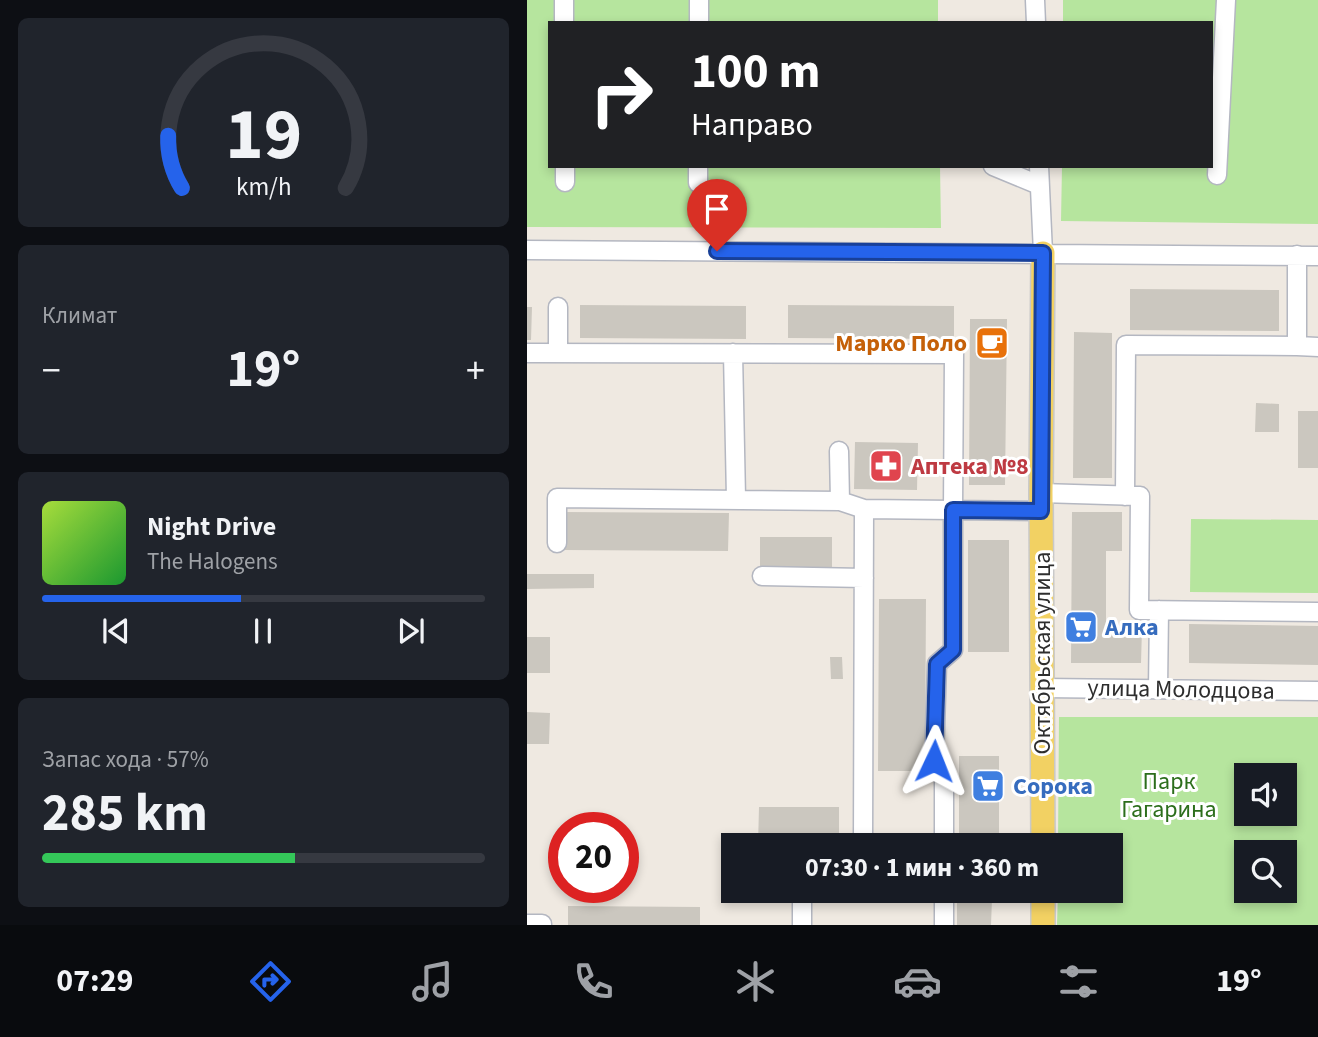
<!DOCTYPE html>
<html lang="ru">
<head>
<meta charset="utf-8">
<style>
  body { margin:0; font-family:"Source Sans 3",sans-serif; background:#20242c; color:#f1f3f6; height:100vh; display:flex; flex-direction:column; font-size:26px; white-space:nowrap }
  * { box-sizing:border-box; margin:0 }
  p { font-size:23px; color:#9ea1a6 }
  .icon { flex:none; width:38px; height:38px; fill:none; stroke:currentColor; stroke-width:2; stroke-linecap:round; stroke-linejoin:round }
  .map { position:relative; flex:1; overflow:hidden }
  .details { display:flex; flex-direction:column; gap:18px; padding:18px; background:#0d0f14; width:527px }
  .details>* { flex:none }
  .top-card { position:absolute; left:21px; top:21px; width:665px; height:147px; border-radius:0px; box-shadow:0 4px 10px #0003; background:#202124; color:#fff; overflow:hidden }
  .fabs { position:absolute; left:707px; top:763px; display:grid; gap:14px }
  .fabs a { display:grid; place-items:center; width:63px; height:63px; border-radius:0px; background:#171b24; box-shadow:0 4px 10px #0003; font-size:35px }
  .speed { position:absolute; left:21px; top:812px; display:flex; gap:14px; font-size:35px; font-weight:700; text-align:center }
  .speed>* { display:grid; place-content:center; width:91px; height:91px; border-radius:50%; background:#171b24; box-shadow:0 4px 10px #0003; line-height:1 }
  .speed .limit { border:10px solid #d22; background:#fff; color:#111 }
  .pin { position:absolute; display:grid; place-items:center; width:60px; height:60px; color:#fff; margin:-72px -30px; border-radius:50% 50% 50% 0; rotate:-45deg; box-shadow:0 0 7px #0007 }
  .pin .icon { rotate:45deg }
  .me { position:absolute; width:77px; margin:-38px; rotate:2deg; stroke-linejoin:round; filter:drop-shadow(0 0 5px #0008) }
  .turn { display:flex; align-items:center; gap:24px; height:147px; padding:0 28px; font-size:32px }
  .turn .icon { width:91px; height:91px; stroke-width:2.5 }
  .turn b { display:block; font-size:49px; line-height:60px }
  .big { font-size:52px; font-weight:700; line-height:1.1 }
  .details .tile { flex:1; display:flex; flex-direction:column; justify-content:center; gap:10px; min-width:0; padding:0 24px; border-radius:10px; background:#20242c }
  .details .dial { align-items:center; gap:0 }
  .dial svg { height:182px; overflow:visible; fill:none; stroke:#363941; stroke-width:7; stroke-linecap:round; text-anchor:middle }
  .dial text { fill:#f1f3f6; stroke:none }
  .song { display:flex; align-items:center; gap:21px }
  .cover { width:84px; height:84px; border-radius:10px; background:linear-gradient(135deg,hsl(80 70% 55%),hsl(130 70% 35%)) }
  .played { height:7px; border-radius:4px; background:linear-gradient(90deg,#2563eb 45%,#363941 45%) }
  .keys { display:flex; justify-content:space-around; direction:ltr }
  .heat { display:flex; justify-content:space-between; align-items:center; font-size:38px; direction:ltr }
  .charge { height:10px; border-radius:5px; background:linear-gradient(90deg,#34c759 57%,#363941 0) }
  .trip { position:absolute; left:194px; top:833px; width:402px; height:70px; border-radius:0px; background:#171b24; box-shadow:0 4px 10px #0003; font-weight:700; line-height:70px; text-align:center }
  .menu { display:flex; height:112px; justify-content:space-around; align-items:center; background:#090b0e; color:#9ea1a6 }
  .menu .icon { width:49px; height:49px }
  .menu .on { color:#2563eb }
  .menu b { font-size:32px; color:#f1f3f6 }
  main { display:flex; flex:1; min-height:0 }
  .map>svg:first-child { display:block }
  .green { fill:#b6e59e; fill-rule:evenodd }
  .building { fill:#cbc7bf }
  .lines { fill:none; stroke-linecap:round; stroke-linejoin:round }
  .minor-casing { stroke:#b4b7c1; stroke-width:21 }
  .major-casing { stroke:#c9c9c9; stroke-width:26 }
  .minor { stroke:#fff; stroke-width:18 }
  .major { stroke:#f2d163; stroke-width:23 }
  .route-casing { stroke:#184099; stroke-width:18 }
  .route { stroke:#2563eb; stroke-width:12 }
  .labels { text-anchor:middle; stroke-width:6; stroke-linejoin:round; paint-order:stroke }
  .food-label { font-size:24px; font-weight:bold; fill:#c56008; stroke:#fff; text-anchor:end }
  .health-label { font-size:24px; font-weight:bold; fill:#be3a42; stroke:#fff; text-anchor:start }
  .shop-label { font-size:24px; font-weight:bold; fill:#366cbe; stroke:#fff; text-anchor:start }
  .street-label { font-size:24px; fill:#2e2e2e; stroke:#fff }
  .park-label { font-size:24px; fill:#2c6e1b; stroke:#fff }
</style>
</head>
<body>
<main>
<section class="details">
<div class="tile dial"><svg viewBox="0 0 100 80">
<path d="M14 69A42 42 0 1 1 86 69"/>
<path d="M14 69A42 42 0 0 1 8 46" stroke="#2563eb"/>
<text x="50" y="56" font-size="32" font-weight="700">19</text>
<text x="50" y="72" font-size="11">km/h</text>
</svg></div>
<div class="tile"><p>Климат</p>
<div class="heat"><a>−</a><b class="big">19°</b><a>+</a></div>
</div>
<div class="tile">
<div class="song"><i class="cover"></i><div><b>Night Drive</b><p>The Halogens</p></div></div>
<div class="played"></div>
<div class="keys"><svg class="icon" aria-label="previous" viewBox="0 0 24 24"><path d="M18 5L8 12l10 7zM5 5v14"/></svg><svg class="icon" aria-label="pause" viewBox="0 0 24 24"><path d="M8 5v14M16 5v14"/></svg><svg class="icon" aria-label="next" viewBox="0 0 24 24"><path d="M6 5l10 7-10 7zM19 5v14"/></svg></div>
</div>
<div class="tile"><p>Запас хода · 57%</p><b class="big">285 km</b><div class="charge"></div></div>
</section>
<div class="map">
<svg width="792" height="925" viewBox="0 0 792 925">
  <rect width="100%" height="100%" fill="#efe9e1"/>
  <!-- green -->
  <path class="green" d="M0,0h411v23h-388v143h390l1,62 -414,-1z
    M536,0h255v224l-257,-3 1,-55h149v-143h-148z
    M664,519l127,1v73l-128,-1z
    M532,717h259v208h-261l1,-34h53v-46h-53zM719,775h39v39h-39zM719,852h39v39h-39z"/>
  <!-- building -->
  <path class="building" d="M603,289l149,1v41l-149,-1z
    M53,305l166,1v33l-166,-1z
    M261,305l166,1v33l-166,-1z
    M0,307h5l-1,33h-4z
    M443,319h37l-2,166h-36z
    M547,332l38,1v145h-39z
    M729,403l23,1v28h-24z
    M771,411h21v57h-21z
    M328,442l63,1 -1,47 -63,-1z
    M37,512l165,1 -1,38 -164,-1z
    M545,512h50v39h-16v76l36,1 -1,35h-70z
    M233,537h72v30h-72z
    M441,540h41v112h-41z
    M0,574h67v14l-67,1z
    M352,599h47l-1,172h-47z
    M662,624l130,2v39l-130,-2z
    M0,637h23v36h-23z
    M303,657h12l1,22h-12z
    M0,712l23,1 -1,31h-22z
    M432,756h40v89h-40z
    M232,807h80v38h-81z
    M430,899h35l-1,26h-34z
    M41,906l132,1v18h-132z"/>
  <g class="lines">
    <defs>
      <path id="minor" d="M37,0v23
        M508,0l1,23
        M172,23v-23
        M38,166v16
        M466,166l46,19
        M512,166l4,87
        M690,175l9,-175
        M171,183v-17
        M0,250l792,6
        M770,346l22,1
        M0,353l427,1 -1,156 88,1
        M31,353v-46
        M206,353l3,145
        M312,451l1,50
        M514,493l99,3 -1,114 180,2
        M598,496l1,-151 171,1v-91
        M30,543v-45l283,3 24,8 89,1v140l-16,14 -3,97 10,18v66
        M235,576l102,2
        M516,688l276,3
        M631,689l1,-79
        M336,845l1,-336
        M0,924h15
        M275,925v-34
        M417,925v-34"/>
      <path id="major" d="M516,253l-2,240 2,352
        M516,925v-34"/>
    </defs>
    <!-- minor casing -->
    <use href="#minor" class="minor-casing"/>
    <!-- major casing -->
    <use href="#major" class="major-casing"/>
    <!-- minor -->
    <use href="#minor" class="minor"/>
    <!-- major -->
    <use href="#major" class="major"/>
  </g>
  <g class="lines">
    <defs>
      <path id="route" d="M190,251l326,2 -2,258 -88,-1v140l-16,14 -3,97"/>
    </defs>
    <!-- route casing -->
    <use href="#route" class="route-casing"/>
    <!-- route -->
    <use href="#route" class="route"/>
  </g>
  <!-- icons -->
  <defs>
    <symbol id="cafe-square" viewBox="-11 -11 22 22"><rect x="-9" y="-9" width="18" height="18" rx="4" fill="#e8710a" stroke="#fff"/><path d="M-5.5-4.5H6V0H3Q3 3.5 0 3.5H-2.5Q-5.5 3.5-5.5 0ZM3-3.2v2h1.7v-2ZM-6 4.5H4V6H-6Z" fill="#fff"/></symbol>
    <symbol id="pharmacy-square" viewBox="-11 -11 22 22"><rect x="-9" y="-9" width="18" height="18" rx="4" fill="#e0444e" stroke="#fff"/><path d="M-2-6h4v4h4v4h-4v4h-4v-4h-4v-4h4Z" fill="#fff"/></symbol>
    <symbol id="supermarket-square" viewBox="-11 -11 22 22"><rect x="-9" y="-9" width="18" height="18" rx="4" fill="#3f7fe0" stroke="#fff"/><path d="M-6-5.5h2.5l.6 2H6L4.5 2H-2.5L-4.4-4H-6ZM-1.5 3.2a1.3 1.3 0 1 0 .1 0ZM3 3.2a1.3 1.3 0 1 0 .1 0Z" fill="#fff"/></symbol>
  </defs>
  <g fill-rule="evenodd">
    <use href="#cafe-square" x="446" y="324" width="38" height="38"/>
    <use href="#pharmacy-square" x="340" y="447" width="38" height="38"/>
    <use href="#supermarket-square" x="535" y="608" width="38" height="38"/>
    <use href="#supermarket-square" x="442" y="767" width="38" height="38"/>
  </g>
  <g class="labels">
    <!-- food labels -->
    <g class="food-label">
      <text x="440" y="351">Марко Поло</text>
    </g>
    <!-- health labels -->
    <g class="health-label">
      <text x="384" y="474">Аптека №8</text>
    </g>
    <!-- shop labels -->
    <g class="shop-label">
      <text x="578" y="635">Алка</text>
      <text x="486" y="794">Сорока</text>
    </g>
    <!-- street labels -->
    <g class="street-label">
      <text transform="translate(515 653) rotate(-90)" y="8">Октябрьская улица</text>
      <text transform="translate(654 689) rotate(1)" y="8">улица Молодцова</text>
    </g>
    <!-- park labels -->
    <g class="park-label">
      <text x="642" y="789">Парк<tspan x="642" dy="28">Гагарина</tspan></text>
    </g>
  </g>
</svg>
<div class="fabs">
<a><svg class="icon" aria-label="sound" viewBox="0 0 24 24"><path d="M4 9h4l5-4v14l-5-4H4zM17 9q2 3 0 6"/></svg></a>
<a><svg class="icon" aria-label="search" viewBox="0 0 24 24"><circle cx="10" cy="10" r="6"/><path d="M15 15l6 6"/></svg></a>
</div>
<div class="speed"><div class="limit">20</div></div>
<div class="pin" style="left:190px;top:251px;background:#d93025"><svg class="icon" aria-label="arrive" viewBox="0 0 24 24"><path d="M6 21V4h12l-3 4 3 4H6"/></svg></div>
<svg class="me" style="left:407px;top:761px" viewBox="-20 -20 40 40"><path d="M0-17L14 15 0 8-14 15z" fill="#2563eb" stroke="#fff" stroke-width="4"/></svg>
<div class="trip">07:30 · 1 мин · 360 m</div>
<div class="top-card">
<div class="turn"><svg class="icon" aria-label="right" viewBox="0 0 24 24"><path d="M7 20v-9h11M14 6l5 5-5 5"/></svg><div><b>100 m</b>Направо</div></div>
</div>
</div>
</main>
<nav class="menu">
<b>07:29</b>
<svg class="icon on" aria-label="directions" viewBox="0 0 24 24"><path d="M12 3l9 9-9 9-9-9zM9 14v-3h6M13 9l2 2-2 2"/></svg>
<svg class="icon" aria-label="music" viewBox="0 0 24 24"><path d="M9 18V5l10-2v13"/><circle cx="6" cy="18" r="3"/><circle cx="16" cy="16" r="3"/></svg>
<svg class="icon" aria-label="phone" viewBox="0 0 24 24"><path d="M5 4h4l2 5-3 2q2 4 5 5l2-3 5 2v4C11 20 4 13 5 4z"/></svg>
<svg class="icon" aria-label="climate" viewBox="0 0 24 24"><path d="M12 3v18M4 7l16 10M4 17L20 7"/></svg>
<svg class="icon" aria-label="car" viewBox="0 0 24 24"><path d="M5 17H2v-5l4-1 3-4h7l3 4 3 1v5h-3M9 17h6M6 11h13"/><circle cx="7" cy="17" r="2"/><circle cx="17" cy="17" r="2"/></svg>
<svg class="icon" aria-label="filters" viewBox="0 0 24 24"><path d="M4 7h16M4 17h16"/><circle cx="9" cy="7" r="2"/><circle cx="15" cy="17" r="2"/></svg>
<b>19°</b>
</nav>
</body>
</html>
